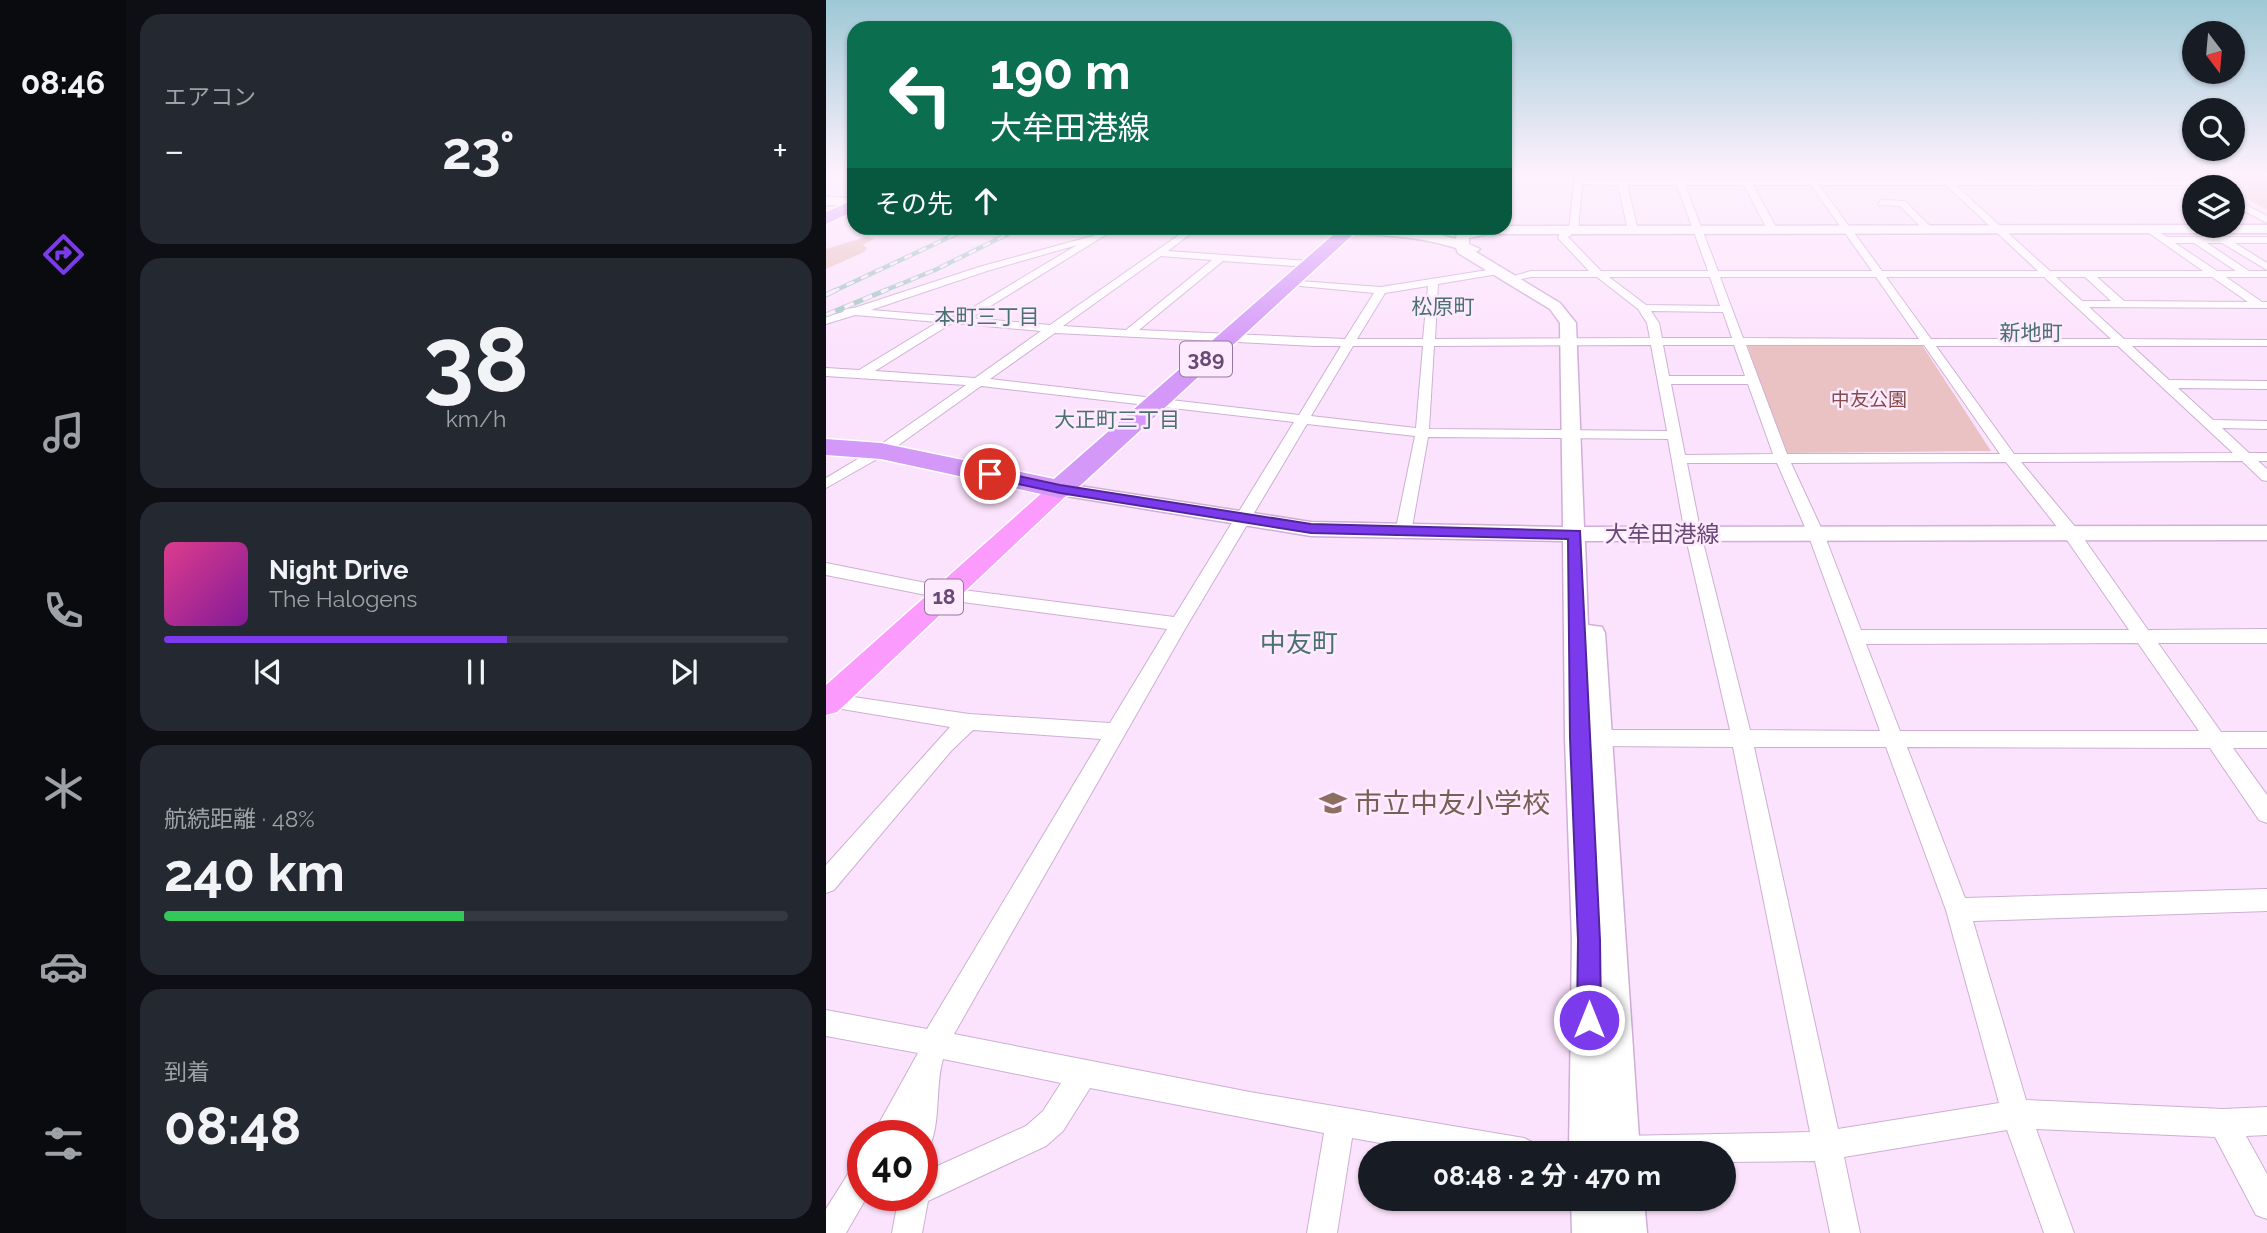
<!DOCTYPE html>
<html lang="ja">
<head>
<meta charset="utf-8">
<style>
  body { margin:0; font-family:Raleway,"Noto Sans JP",sans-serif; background:#242831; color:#f1f3f6; height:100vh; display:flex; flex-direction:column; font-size:26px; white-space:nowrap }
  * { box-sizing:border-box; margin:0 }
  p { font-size:23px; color:#9ea1a6 }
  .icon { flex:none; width:38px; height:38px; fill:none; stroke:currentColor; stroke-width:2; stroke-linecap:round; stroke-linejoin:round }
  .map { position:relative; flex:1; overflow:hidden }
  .details { display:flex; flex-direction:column; gap:14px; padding:14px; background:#0d0f14; width:700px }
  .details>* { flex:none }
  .top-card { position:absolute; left:21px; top:21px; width:665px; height:214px; border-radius:21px; box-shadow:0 2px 5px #0004; background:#0b6e4f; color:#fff; overflow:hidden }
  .needle { width:46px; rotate:164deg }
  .buttons { position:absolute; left:1356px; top:21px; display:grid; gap:14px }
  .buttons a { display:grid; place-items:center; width:63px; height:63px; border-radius:50%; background:#171b24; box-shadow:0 2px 5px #0004; font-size:35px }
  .speed { position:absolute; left:21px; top:1120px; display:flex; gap:14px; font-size:35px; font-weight:700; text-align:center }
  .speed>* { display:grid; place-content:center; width:91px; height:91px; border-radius:50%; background:#171b24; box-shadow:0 2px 5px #0004; line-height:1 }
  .speed .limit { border:10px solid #d22; background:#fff; color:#111 }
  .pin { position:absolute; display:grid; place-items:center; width:60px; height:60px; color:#fff; margin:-30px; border:4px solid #fff; border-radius:50%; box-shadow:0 2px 7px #0007 }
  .me { position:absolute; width:77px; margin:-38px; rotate:0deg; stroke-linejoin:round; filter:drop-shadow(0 0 5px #0008) }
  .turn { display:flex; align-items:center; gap:24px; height:147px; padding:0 28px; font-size:32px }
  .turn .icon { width:91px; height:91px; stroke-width:2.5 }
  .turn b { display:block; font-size:49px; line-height:60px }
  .then { display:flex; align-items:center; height:66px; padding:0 28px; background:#0003; gap:14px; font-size:26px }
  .big { font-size:52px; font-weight:700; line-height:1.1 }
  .details .tile { flex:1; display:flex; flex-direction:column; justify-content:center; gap:10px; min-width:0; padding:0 24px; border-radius:21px; background:#242831 }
  .details .dial { align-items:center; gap:0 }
  .dial b { font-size:91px; line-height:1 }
  .song { display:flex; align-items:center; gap:21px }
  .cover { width:84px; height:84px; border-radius:10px; background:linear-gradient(135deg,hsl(330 70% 55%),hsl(290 70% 35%)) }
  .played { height:7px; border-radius:4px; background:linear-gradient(90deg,#7c3aed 55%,#363941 55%) }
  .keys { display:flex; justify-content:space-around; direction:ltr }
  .heat { display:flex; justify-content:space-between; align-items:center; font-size:38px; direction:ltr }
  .charge { height:10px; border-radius:5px; background:linear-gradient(90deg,#34c759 48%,#363941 0) }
  .trip { position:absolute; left:532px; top:1141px; width:378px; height:70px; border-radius:35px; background:#171b24; box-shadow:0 2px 5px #0004; font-weight:700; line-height:70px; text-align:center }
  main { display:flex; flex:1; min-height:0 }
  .tab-bar { display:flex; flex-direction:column; width:126px; justify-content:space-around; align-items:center; background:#090b0e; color:#9ea1a6 }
  .tab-bar .icon { width:49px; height:49px }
  .tab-bar .selected { color:#7c3aed }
  .tab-bar b { font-size:32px; color:#f1f3f6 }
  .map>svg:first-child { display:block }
  .green { fill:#eac2c3 }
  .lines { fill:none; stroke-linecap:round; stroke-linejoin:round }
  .street-casing { stroke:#ccafd3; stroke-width:2 }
  .secondary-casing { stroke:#d0aed8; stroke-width:3 }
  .primary-casing { stroke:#fff; stroke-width:3 }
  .highway-casing { stroke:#fff; stroke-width:3 }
  .street { fill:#fff; fill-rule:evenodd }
  .secondary { fill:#fff; fill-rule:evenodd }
  .primary { fill:#fb9bfd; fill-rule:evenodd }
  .highway { fill:#d499f8; fill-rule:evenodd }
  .rail-far1-casing { stroke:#a2c6c3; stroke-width:4.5 }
  .rail-casing { stroke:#a2c6c3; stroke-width:5 }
  .rail-far1 { stroke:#feeaff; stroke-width:2.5; stroke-dasharray:8; stroke-linecap:butt }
  .rail { stroke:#feeaff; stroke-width:3.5; stroke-dasharray:10; stroke-linecap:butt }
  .route { fill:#7c3aed; stroke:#51269a; stroke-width:2 }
  .labels { text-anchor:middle; stroke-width:5; stroke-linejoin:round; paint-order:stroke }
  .far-park-label { font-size:19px; fill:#874a46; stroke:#feeaff }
  .far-quarter-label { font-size:21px; fill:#4b7070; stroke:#feeaff }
  .far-neighbourhood-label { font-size:21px; fill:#4b7070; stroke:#feeaff }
  .shield { fill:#feeaff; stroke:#96799e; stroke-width:2 }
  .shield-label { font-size:21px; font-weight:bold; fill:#694975 }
  .street-label { font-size:23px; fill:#694975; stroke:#feeaff }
  .quarter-label { font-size:26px; fill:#4b7070; stroke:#feeaff }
  .near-education-label { font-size:28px; fill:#785e54; stroke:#feeaff; text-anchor:start }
</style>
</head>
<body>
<main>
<nav class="tab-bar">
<b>08:46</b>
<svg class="icon selected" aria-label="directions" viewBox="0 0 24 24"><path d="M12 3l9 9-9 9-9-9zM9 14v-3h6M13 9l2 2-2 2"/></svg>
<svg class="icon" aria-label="music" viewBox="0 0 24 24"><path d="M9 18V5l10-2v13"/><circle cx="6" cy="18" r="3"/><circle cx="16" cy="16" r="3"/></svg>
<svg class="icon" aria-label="phone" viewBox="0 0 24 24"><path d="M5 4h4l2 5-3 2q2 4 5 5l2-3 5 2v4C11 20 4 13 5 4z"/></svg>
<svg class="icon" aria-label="climate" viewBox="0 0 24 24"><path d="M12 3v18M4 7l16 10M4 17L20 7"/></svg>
<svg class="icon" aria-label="car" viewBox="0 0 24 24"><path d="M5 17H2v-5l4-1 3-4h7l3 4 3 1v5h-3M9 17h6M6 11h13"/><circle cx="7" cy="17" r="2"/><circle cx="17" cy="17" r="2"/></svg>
<svg class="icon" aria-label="filters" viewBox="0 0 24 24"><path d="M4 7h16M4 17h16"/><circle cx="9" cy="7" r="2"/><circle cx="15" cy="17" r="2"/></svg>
</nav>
<section class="details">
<div class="tile"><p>エアコン</p>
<div class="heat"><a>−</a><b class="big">23°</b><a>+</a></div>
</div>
<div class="tile dial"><b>38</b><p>km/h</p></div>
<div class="tile">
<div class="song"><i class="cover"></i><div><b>Night Drive</b><p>The Halogens</p></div></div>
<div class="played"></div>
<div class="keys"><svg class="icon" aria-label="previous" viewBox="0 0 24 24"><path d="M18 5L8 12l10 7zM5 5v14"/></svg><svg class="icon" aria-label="pause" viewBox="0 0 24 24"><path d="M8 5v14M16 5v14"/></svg><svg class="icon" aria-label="next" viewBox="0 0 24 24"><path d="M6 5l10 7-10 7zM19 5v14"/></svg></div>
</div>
<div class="tile"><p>航続距離 · 48%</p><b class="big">240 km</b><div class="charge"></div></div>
<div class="tile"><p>到着</p><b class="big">08:48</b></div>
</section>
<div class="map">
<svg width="1441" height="1233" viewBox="0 0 1441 1233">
  <rect width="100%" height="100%" fill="#fce3fd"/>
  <!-- green -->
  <path class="green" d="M1381,176h60v34l-34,-19v-4h-7z
    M40,237l8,2 -11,6 4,3 -3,4 -38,17v-20z
    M921,344l175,1 69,106 -206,2z"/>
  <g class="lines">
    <defs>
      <path id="street" d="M749,176h8v4h92l-1,-4h8l1,4h125l-3,-4h8l3,4h125l-1,-4h6l4,4 248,1 4,2 -4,2h-243l95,86h153l-57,-40 -2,-2 5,-3 18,11h100v6h-32l32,20v7l-45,-27h-15l42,28h18v6h-41l36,25h5v6l-178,-1 35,32 143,1v6h-135l37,34 98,1v8l-89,-1 35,32 54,1v8l-45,-1 27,25h18v8h-9l9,8v12l-5,-1 -20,-19 -221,1 56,67 71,101 119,-1v14h-109l63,89h46v16h-34l34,47v28l-8,-3 -49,-72 -303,-1 58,151 302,-9v22l-294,10 53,179 197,9 44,-2v28l-21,1 21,38v45l-11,-4 -41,-78 -179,-8 38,104h-30l-37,-103 -163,27 16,76h-30l-15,-72 -91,1v-9h-145l4,-10 10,-5 27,-2 190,-4 -77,-385 -135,-1 -7,-2 -3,-6 3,-6 7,-2h132l-45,-196 -17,-95 -240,-2 -17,96 -8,5 -8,-5 20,-97 -108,-12 -122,205 -231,405 296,58 274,46 10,5 4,10h-101l-85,-15 -15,95h-30l17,-100 -234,-45 -27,43 -17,15 -118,55 -6,32h-30l7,-38h23v-22l104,-47 17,-15 18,-28 -118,-24c-8,27 -2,60 -13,87l-8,3v-13h-16v-7l-4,7h-30l46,-83 -92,-17v-26l101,19 174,-290 -128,-9 -22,21 -117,139 -8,3v-28l124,-138 -120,-20 -4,-2v-12l143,21 141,9 57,-94 -220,-29 -9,-6 3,-4 6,-2 227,29 120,-195 -313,-36 -95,68 -60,34v-10l50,-30 90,-63 -140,-9v-8l33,2 79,-48 -83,-7 -29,9v-7l17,-5 1,-3 10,-1 125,-41 117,-32 11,-7h10l-146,90 79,7 139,-97h9l-30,23 141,10 5,3 -5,3 -86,-6 -84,69 206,9 29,-46 -84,-8 -4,-1v-4l95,7 119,-19 5,3 -1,2 -66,11 -3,55 215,-1 -3,-15 -9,-14 -41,-32h-66l-19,4 -5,-3 24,-7h58l-31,-33 2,-6 9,-3zM756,184l36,1 10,45 5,3 5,-3 -11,-45h50l31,86h-107l-33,-34 10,-7zM859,185h59l23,44 5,3 5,-3 -24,-44h58l61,86h-154zM993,185h127l92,86h-156zM1349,243h19l42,28h-19zM251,245l-120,72 -86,-7 116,-39zM335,256l51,4 -86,70 -63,-4zM783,277h101l10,29 -74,-1zM894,277h156l43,62 -176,-1zM1060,277h158l67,62h-180zM1230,277h29l26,24h-29zM1271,277h115l36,25 -124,-1zM602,286l-5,53h-66l28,-46zM825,311l72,1 9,26h-70l-3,-15zM126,323l89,8 -66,47 -100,-7zM229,333l260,13h26l-42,69 -309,-36zM825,345l16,86 -238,-2 5,-83zM837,345h71l11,31h-76zM920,345h178l76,109h-213zM527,346h70l-7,82 -105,-12zM1110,346h182l115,107 -219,1zM845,384h77l25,70 -88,1zM1180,462l59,75 64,93h-268l-37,-96 -33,-71zM861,463h90l31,71 72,197 -130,-1 -49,-196zM1312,643l61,88h-299l-34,-87zM928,747h132l60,163 53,193 -161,26z
        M1407,198l34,18v7l-34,-18z
        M1055,200l24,1 28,28 -8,2 -25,-25 -22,-1z
        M0,563l100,20 8,6 -8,6 -100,-20z
        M37,1161v34h5l-22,38h-20v-24l27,-43z"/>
      <path id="secondary" d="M0,197l28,1v8l-28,-1z
        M1441,225v8l-779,1 -19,4v6l11,5 -4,3 84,51 16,20 8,204 683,-1v14l-682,1 3,84 14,2 3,6 35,520h-71l3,-213 -7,-202 -2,-197 -252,-5 -251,-41 -7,-2 -3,-4 3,-4 7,-2 251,39 252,5 -3,-204 -10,-14 -92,-56 -2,-5c-58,-18 -118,-13 -178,-16l-6,-4c61,0 125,-7 184,11l1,-7 48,-6z
        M745,1199h73l3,34h-75z"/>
      <path id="primary" d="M234,482l8,2 4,5 -4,5 -231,218 -11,3v-30l226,-201z"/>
      <path id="highway" d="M28,200v11l-28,13v-12z
        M515,228h19l-290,267 -10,3 -179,-39 -55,-4v-16l55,4 173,36z"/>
    </defs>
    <!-- street casing -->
    <use href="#street" class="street-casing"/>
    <!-- secondary casing -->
    <use href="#secondary" class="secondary-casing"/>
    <!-- primary casing -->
    <use href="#primary" class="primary-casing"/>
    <!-- highway casing -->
    <use href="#highway" class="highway-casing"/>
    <!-- street -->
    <use href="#street" class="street"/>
    <!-- secondary -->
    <use href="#secondary" class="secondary"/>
    <!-- primary -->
    <use href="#primary" class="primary"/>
    <!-- highway -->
    <use href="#highway" class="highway"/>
    <defs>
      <path id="rail-far1" d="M6,292l137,-64
        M55,292l54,-22 85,-42"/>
      <path id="rail" d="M0,295l10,-5
        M0,315l60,-25"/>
    </defs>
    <!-- rail-far1 casing -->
    <use href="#rail-far1" class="rail-far1-casing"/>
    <!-- rail casing -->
    <use href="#rail" class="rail-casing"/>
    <!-- rail-far1 -->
    <use href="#rail-far1" class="rail-far1"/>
    <!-- rail -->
    <use href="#rail" class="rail"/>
  </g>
  <!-- sky -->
  <linearGradient id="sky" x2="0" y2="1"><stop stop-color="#9ec8d5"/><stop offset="0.5" stop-color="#fef2fe"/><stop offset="1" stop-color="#fef2fe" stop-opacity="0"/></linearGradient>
  <rect width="1441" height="349" fill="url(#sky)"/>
  <!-- route -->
  <path class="route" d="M164,470l70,15 251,39 269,7 20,409 1,80 -4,9 -8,3 -9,-3 -3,-9 1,-80 -8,-202 -2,-199 -257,-6 -251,-40 -74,-16 -2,-3z"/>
  <!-- icons -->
  <defs>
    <symbol id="school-bare" viewBox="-9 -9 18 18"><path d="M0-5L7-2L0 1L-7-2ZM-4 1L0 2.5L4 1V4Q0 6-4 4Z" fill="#8d6e63" stroke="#feeaff" stroke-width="2.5" paint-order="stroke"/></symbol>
  </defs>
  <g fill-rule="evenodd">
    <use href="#school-bare" x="488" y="784" width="38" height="38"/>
  </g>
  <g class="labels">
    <!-- far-park labels -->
    <g class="far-park-label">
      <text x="1043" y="406">中友公園</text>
    </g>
    <!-- far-quarter labels -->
    <g class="far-quarter-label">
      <text x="617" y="314">松原町</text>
      <text x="1205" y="340">新地町</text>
    </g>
    <!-- far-neighbourhood labels -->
    <g class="far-neighbourhood-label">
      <text x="161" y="324">本町三丁目</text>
      <text x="291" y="427">大正町三丁目</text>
    </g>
    <!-- shield labels -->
    <g class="shield">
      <rect x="354" y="341.5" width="52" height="35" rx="5"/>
      <rect x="99" y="579.5" width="38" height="35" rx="5"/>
    </g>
    <g class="shield-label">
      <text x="380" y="366">389</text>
      <text x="118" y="604">18</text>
    </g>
    <!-- street labels -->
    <g class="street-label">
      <text x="836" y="542">大牟田港線</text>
    </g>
    <!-- quarter labels -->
    <g class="quarter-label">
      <text x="473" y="652">中友町</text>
    </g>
    <!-- near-education labels -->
    <g class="near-education-label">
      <text x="528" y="813">市立中友小学校</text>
    </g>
  </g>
</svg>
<div class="buttons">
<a><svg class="needle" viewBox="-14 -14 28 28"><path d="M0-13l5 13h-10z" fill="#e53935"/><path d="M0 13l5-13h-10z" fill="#9ea1a6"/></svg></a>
<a><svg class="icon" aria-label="search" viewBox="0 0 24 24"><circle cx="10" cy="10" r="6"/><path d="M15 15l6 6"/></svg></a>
<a><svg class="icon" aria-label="layers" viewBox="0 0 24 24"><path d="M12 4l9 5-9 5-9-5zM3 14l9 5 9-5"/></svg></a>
</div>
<div class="speed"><div class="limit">40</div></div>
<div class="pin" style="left:164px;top:474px;background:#d93025"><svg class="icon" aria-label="arrive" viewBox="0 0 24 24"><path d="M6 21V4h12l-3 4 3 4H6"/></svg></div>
<svg class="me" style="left:763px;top:1020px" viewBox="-20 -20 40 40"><circle r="17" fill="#7c3aed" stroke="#fff" stroke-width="3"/><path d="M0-11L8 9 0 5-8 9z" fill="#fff"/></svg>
<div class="trip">08:48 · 2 分 · 470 m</div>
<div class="top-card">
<div class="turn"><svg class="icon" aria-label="left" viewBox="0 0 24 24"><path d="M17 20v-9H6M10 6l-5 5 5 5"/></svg><div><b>190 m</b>大牟田港線</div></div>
<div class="then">その先<svg class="icon" aria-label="ahead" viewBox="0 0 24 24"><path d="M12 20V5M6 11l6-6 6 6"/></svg></div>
</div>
</div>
</main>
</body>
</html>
